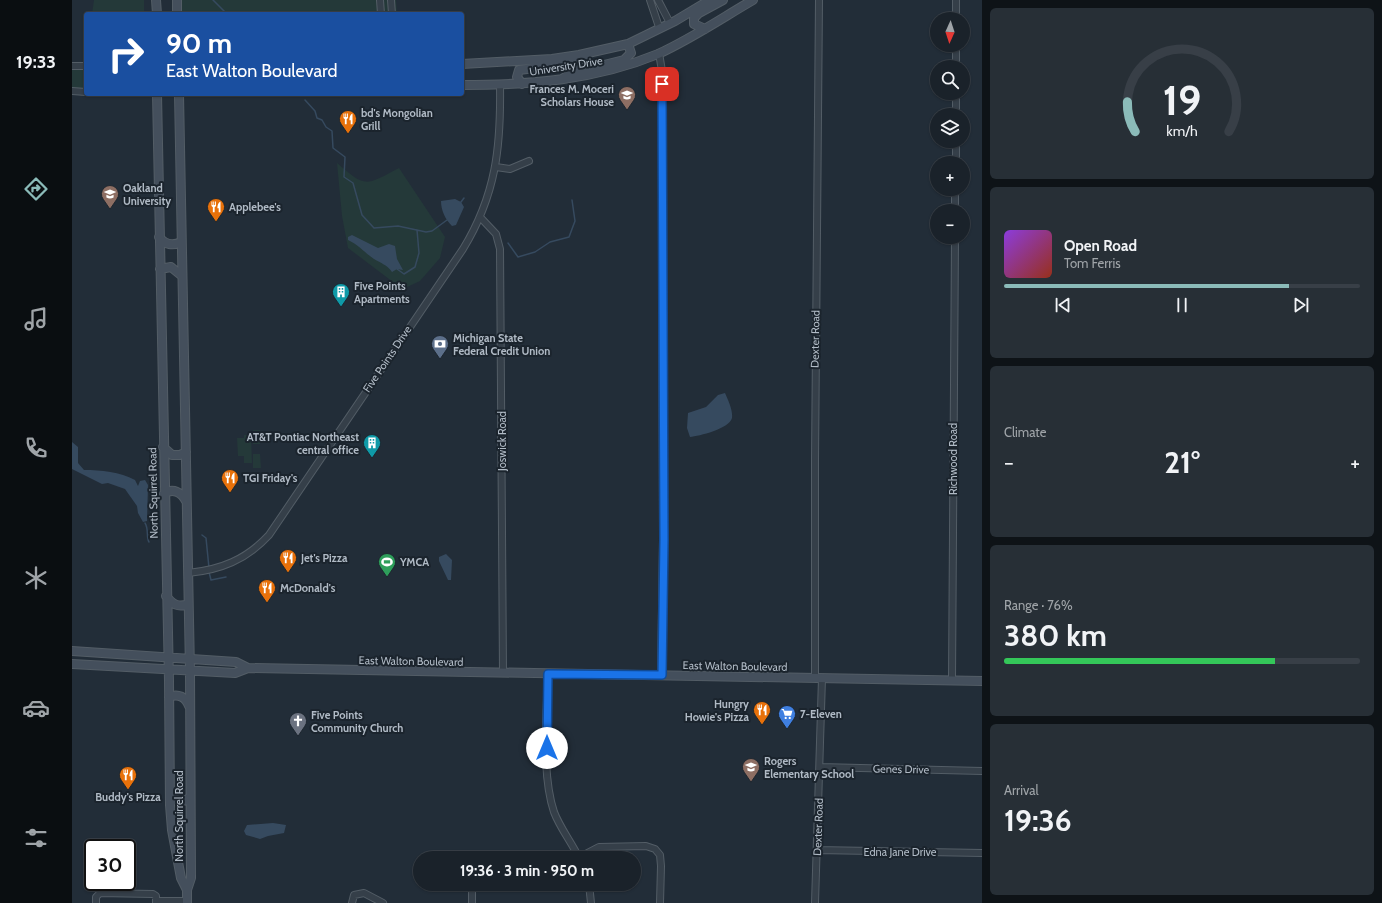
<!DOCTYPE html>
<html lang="en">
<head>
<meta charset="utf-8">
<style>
  body { margin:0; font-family:Cabin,sans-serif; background:#272f36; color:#f1f3f6; height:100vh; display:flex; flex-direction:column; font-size:15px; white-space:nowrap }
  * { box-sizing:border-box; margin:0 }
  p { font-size:13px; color:#9fa4a8 }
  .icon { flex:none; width:22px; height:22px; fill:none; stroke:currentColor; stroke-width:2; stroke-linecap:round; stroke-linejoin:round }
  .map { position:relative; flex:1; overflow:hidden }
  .side { display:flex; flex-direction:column; gap:8px; padding:8px; background:#0e1317; width:400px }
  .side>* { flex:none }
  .banner { position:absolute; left:12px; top:12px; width:380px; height:84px; border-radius:4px; box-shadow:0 1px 3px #0004,0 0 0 1px #383f47; background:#1a4fa0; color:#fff; overflow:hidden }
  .needle { width:26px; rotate:183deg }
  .tools { position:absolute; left:858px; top:12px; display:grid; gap:8px }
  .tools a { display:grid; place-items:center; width:40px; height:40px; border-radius:50%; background:#1a222a; box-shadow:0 1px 3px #0004,0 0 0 1px #383f47; font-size:20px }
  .speed { position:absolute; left:12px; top:839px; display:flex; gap:8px; font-size:20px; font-weight:700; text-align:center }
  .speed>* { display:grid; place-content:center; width:52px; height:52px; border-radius:50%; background:#1a222a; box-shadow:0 1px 3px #0004,0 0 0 1px #383f47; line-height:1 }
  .speed .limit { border:2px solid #111; border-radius:6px; background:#fff; color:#111 }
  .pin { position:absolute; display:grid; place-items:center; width:34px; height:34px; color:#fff; margin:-17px; border-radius:8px; box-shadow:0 2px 6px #0006 }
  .me { position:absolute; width:44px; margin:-22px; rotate:0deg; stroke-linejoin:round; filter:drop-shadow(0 0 3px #0008) }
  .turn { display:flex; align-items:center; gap:14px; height:84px; padding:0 16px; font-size:18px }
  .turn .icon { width:52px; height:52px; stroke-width:2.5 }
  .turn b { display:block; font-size:28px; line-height:34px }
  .big { font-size:30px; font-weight:800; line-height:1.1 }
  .side .widget { flex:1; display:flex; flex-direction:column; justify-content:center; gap:6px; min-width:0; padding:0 14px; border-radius:6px; background:#272f36 }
  .side .dial { align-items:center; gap:0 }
  .dial svg { height:104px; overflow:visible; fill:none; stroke:#383f47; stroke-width:7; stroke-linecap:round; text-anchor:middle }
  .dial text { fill:#f1f3f6; stroke:none }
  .song { display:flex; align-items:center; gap:12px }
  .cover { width:48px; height:48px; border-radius:6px; background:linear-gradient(135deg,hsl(270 70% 55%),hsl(10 70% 35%)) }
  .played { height:4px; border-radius:2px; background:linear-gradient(90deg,#8bbbb9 80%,#383f47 80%) }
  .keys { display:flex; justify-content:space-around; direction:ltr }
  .heat { display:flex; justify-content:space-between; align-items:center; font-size:22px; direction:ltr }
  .charge { height:6px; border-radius:3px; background:linear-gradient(90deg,#34c759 76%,#383f47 0) }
  .trip { position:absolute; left:341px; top:851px; width:228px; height:40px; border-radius:20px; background:#1a222a; box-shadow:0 1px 3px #0004,0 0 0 1px #383f47; font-weight:800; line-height:40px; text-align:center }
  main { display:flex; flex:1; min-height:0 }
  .dock { display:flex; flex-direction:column; width:72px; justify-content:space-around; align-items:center; background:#0a0e11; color:#9fa4a8 }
  .dock .icon { width:28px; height:28px }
  .dock .selected { color:#8bbbb9 }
  .dock b { font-size:18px; color:#f1f3f6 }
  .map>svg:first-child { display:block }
  .green { fill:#243939 }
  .water { fill:#364a5f }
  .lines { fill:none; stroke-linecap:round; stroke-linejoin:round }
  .stream { stroke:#364a5f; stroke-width:1.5 }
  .street-casing { stroke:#535d66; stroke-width:8 }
  .secondary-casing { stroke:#535d66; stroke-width:10 }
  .street { stroke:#353f49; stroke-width:6 }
  .secondary { stroke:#444f5c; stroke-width:8 }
  .route-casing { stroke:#114b97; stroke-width:10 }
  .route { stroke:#1a73e8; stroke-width:7 }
  .labels { text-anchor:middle; stroke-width:4; stroke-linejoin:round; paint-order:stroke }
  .street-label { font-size:11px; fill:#b0bac5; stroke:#1b242d }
  .poi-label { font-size:11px; font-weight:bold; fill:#b0bac5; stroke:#1b242d; text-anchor:start }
</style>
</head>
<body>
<main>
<nav class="dock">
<b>19:33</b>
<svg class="icon selected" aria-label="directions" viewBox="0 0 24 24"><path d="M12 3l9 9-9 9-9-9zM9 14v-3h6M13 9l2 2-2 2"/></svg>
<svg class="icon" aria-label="music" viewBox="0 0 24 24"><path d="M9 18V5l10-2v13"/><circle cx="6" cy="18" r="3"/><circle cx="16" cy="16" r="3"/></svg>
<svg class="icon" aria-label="phone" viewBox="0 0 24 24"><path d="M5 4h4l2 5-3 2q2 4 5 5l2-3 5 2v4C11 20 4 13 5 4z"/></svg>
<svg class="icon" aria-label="climate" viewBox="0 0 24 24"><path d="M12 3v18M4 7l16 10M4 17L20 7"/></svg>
<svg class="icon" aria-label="car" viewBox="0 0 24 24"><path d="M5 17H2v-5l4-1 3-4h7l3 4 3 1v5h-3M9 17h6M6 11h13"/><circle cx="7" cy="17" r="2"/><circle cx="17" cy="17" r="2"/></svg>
<svg class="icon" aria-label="filters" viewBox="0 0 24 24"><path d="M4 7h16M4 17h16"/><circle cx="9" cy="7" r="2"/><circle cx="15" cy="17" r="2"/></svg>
</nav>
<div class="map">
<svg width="910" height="903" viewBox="0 0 910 903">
  <rect width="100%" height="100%" fill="#222d38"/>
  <!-- green -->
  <path class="green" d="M22,0h50v14h-52z
    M107,0h217l1,14h-217z
    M0,70h14v19l-14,-1z
    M265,163c29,25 28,23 62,5l46,69 -5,21 -20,23 -15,7 -12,-6 -45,-34 -6,-32z
    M181,430h7v14h-7z
    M172,435h7l1,28h-8v-7h-6l-1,-18h7z
    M181,454h7l1,14h-8z"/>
  <!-- water -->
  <path class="water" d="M383,199l6,3 3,5 -8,18 -4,1c-7,-7 -11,-16 -11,-25z
    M280,235l26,13 11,-4 6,2 2,13 6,11 -6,-1 -5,3c-5,-7 -11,-9 -18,-13 -9,-6 -15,-14 -26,-19v-3z
    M653,393c3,7 8,17 7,25 -3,11 -33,18 -42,19l-3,-9 1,-15 18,-6 12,-12z
    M0,442l6,5v16l6,7c17,0 36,2 51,10l3,6 2,-5 5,-1 3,5 -1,36 -4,1 -5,-9 -1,-7 -12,-17 -17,-6 -6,1 -30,-15z
    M374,554l6,6 -1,20h-3l-9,-19v-4z
    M201,823l13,2 -2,8 -16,3 -8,3 -14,-4 -2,-4 3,-6z"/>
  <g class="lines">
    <!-- stream -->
    <path class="stream" d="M141,0l14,14
      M233,100l10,11 2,7 5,2 4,7 6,4 1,17 12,9 -1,20 9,6 9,32 12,13 24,-2 28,6 6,-1 15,-11
      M389,202l3,-4
      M436,243l10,14 17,-5 15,-10 19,-5 6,-16 -3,-21
      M325,269l7,5 11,-7 4,-14 -2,-23
      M73,523c4,6 1,15 4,19
      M130,535l4,3 3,30
      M137,572l2,8 15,-3"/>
    <defs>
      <path id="street" d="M308,0l1,14
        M319,0l1,14
        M578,0l9,27
        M586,0l12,23
        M884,0v19
        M884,45v22
        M587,53l3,18v81l1,388 -2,135
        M0,66h14
        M0,91l14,1
        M884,93v22
        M884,163v-22
        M424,167l14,2 19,-8
        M883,211v-22
        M408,217l16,17 4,15 3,424
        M116,573c32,-3 58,-13 81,-38l194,-286c33,-54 38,-102 37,-164
        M476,674c-1,41 -7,99 6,138 6,16 18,31 25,46
        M743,678v-217l4,-461
        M880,680l3,-443
        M748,767l162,4
        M745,850l165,3
        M506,858l21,-11 47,-1 9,3 5,6 1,11 -1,37
        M400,884v19
        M517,884l2,19
        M84,901h31
        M24,903v-6l4,-4 53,1 3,2v7
        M280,903l2,-8 10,-2 19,10
        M743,903l7,-225"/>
      <path id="secondary" d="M84,0l1,14
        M105,0v14
        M633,29l-11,-5v-6l5,-5 24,-13
        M390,64l90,-5 27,-4 49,-11 47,-23 35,-21
        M490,79l10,-6 52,-13 7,-7 -3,-9
        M450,84l-5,-7 2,-7 55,-7 11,-6
        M390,85c68,0 133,-5 196,-31 33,-15 64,-36 95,-54
        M85,94l12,587 1,124 2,25 9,48 6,12
        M107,94l11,577 1,207 -4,12v13
        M87,237c6,8 14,9 22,5
        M88,269l11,-2 11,9
        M91,447l9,8h8l6,-3
        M92,494c9,-7 18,-1 22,7
        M94,596c6,8 12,12 22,8
        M0,651l164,11 12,6
        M0,664l163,9 13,-5 734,13
        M97,697c9,-4 17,0 20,9
        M98,793c4,8 12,11 19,5"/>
    </defs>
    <!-- street casing -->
    <use href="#street" class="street-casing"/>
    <!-- secondary casing -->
    <use href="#secondary" class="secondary-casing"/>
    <!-- street -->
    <use href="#street" class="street"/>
    <!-- secondary -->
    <use href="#secondary" class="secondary"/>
  </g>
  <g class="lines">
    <defs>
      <path id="route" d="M475,748l1,-74 114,1 2,-135 -2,-456"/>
    </defs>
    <!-- route casing -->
    <use href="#route" class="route-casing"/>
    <!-- route -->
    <use href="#route" class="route"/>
  </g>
  <!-- icons -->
  <defs>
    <symbol id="university-pin" viewBox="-11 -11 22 30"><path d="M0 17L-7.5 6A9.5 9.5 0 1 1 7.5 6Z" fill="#8d6e63" stroke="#1b242d"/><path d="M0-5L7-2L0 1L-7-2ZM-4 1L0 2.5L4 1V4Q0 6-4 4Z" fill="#fff"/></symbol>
    <symbol id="restaurant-pin" viewBox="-11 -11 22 30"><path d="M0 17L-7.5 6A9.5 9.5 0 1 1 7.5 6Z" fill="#e8710a" stroke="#1b242d"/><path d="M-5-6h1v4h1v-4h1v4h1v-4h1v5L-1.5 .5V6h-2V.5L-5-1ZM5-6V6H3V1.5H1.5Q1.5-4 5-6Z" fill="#fff"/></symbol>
    <symbol id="building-pin" viewBox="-11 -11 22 30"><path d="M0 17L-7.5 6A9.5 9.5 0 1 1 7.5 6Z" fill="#0f9aa8" stroke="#1b242d"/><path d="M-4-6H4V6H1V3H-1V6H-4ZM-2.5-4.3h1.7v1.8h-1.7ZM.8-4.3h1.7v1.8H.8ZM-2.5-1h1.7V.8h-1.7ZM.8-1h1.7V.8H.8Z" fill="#fff"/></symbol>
    <symbol id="bank-pin" viewBox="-11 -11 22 30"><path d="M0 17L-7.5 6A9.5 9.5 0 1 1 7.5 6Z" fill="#5c6f8a" stroke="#1b242d"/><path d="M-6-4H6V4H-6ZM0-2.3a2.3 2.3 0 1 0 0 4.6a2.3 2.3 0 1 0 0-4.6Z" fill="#fff"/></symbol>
    <symbol id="stadium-pin" viewBox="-11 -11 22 30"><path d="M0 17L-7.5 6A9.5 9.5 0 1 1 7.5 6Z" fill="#2e9e5b" stroke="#1b242d"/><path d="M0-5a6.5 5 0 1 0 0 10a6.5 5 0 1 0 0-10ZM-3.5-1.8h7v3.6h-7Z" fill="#fff"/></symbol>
    <symbol id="supermarket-pin" viewBox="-11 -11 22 30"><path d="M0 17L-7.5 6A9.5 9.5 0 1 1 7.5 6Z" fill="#3f7fe0" stroke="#1b242d"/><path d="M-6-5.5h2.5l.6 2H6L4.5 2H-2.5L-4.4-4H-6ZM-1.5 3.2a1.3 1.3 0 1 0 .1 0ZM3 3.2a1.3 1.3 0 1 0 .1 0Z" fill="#fff"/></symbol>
    <symbol id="church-pin" viewBox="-11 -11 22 30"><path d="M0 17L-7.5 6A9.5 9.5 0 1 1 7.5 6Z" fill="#6b7280" stroke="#1b242d"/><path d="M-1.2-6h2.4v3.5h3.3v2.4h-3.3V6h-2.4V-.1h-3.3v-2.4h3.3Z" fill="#fff"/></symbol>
    <symbol id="school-pin" viewBox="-11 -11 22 30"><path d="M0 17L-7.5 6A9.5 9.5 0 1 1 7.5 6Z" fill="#8d6e63" stroke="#1b242d"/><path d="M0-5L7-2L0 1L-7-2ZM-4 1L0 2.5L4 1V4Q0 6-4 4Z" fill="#fff"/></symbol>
  </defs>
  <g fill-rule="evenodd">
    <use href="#university-pin" x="545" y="85" width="20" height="27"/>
    <use href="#restaurant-pin" x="266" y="109" width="20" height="27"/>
    <use href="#university-pin" x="28" y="184" width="20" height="27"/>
    <use href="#restaurant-pin" x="134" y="197" width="20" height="27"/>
    <use href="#building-pin" x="259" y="282" width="20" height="27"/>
    <use href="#bank-pin" x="358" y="334" width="20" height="27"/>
    <use href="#building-pin" x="290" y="433" width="20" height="27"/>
    <use href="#restaurant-pin" x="148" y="468" width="20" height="27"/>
    <use href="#restaurant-pin" x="206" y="548" width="20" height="27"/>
    <use href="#stadium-pin" x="305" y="552" width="20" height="27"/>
    <use href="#restaurant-pin" x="185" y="578" width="20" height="27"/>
    <use href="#restaurant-pin" x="680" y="700" width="20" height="27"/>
    <use href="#supermarket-pin" x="705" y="704" width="20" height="27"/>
    <use href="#church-pin" x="216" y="711" width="20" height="27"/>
    <use href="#school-pin" x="669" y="757" width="20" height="27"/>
    <use href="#restaurant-pin" x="46" y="765" width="20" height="27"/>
  </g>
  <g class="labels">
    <!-- street labels -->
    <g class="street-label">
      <text transform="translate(494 66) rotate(-9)" y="4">University Drive</text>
      <text transform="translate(743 339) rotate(-89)" y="4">Dexter Road</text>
      <text transform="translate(315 359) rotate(-56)" y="4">Five Points Drive</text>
      <text transform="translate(430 441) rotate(-90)" y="4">Joswick Road</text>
      <text transform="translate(881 459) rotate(-90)" y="4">Richwood Road</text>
      <text transform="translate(81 493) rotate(-91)" y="4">North Squirrel Road</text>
      <text transform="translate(339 661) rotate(1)" y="4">East Walton Boulevard</text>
      <text transform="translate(663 666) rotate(1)" y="4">East Walton Boulevard</text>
      <text transform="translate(829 769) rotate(1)" y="4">Genes Drive</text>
      <text transform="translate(107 816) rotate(-90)" y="4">North Squirrel Road</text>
      <text transform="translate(746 827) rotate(-88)" y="4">Dexter Road</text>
      <text x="828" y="856">Edna Jane Drive</text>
    </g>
    <!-- poi labels -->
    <g class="poi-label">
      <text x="542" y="93" text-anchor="end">Frances M. Moceri<tspan x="542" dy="13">Scholars House</tspan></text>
      <text x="289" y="117">bd's Mongolian<tspan x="289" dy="13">Grill</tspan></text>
      <text x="51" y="192">Oakland<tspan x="51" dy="13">University</tspan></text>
      <text x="157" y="211">Applebee's</text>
      <text x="282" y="290">Five Points<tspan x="282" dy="13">Apartments</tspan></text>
      <text x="381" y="342">Michigan State<tspan x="381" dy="13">Federal Credit Union</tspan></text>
      <text x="287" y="441" text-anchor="end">AT&amp;T Pontiac Northeast<tspan x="287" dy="13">central office</tspan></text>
      <text x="171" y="482">TGI Friday's</text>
      <text x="229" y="562">Jet's Pizza</text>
      <text x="328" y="566">YMCA</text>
      <text x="208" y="592">McDonald's</text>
      <text x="677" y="708" text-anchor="end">Hungry<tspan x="677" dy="13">Howie's Pizza</tspan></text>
      <text x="728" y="718">7-Eleven</text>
      <text x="239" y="719">Five Points<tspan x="239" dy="13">Community Church</tspan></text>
      <text x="692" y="765">Rogers<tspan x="692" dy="13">Elementary School</tspan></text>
      <text x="56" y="801" text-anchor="middle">Buddy's Pizza</text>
    </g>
  </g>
</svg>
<div class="tools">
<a><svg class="needle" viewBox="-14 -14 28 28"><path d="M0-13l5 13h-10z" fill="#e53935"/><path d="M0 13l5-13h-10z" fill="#9fa4a8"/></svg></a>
<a><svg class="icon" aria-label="search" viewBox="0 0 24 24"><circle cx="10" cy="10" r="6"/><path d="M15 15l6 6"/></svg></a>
<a><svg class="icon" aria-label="layers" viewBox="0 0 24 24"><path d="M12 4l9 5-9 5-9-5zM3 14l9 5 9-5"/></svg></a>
<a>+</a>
<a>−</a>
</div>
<div class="speed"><div class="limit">30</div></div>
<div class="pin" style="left:590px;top:84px;background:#d93025"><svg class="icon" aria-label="arrive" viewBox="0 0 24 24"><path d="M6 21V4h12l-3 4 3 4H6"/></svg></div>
<svg class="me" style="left:475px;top:748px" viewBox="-20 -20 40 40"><circle r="19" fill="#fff"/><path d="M0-13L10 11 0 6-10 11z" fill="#1a73e8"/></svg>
<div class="trip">19:36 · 3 min · 950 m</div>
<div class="banner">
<div class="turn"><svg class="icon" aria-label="right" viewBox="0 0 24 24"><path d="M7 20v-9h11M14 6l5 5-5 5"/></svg><div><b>90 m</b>East Walton Boulevard</div></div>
</div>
</div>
<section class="side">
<div class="widget dial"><svg viewBox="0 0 100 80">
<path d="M14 69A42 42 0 1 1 86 69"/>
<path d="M14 69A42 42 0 0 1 8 46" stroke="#8bbbb9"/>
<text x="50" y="56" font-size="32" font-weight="700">19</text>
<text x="50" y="72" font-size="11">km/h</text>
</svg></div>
<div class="widget">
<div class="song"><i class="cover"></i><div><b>Open Road</b><p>Tom Ferris</p></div></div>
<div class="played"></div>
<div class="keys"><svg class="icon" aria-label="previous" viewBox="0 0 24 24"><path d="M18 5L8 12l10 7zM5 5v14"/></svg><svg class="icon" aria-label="pause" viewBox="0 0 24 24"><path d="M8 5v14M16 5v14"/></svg><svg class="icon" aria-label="next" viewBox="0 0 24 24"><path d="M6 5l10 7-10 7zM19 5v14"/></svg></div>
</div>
<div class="widget"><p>Climate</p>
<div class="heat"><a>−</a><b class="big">21°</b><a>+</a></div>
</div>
<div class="widget"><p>Range · 76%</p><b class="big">380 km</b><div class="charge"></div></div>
<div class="widget"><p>Arrival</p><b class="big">19:36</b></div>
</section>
</main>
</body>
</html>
